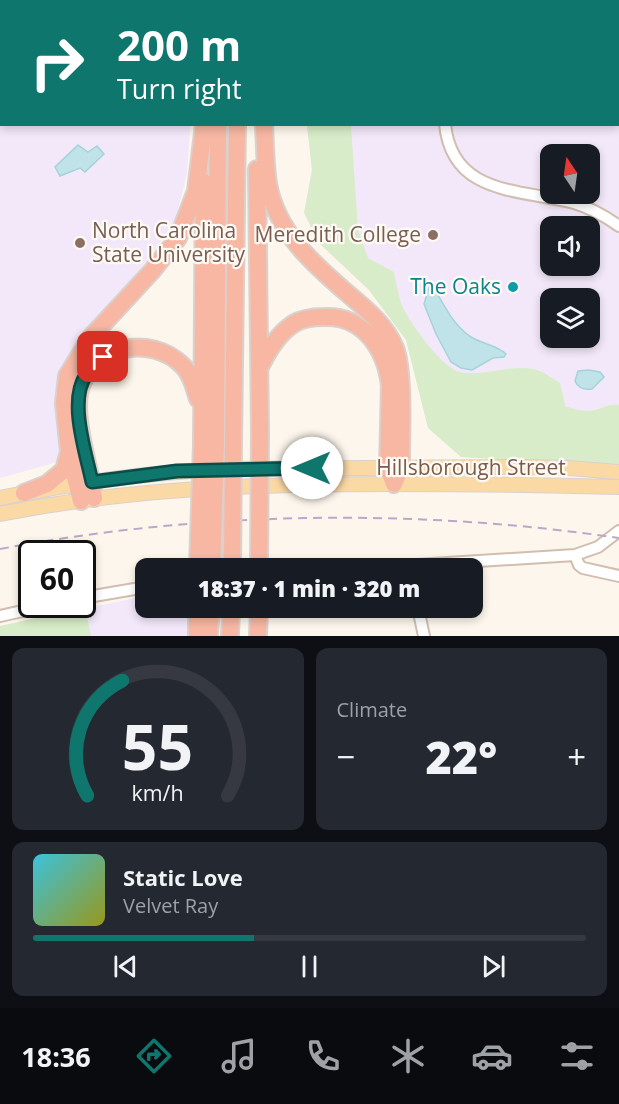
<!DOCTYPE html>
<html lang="en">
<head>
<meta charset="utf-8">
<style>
  body { margin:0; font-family:"Open Sans",sans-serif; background:#242831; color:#f1f3f6; height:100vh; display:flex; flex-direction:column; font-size:22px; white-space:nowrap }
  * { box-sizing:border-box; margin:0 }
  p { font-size:20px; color:#9ea1a6 }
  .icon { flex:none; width:33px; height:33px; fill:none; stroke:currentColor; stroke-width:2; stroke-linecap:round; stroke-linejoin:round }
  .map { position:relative; height:636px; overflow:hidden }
  .sheet { display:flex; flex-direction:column; gap:12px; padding:12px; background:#0d0f14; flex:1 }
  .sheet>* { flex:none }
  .hud { position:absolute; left:0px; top:0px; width:620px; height:126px; box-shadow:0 3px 9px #0003; background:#0f766e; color:#fff; overflow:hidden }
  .needle { width:39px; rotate:347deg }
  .controls { position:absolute; left:540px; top:144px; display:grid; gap:12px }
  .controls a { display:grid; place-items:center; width:60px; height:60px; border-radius:12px; background:#171b24; box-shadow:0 3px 9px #0003; font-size:30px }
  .speed { position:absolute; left:18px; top:540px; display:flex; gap:12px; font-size:30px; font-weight:700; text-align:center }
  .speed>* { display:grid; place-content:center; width:78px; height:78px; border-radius:50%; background:#171b24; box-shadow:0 3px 9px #0003; line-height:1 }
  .speed .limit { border:3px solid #111; border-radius:9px; background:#fff; color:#111 }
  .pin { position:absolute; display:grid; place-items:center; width:51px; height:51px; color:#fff; margin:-26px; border-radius:12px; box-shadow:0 3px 9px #0006 }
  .me { position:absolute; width:66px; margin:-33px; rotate:270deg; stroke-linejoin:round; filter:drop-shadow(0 0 4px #0008) }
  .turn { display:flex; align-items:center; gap:21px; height:126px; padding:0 18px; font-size:27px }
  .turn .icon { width:78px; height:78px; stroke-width:2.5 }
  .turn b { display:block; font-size:42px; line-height:51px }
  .big { font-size:45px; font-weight:800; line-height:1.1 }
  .sheet .widget { flex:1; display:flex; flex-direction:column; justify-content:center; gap:9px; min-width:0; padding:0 21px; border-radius:12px; background:#242831 }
  .sheet .dial { align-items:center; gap:0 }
  .dial svg { height:156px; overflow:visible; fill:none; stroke:#363941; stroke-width:7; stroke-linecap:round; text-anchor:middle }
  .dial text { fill:#f1f3f6; stroke:none }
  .song { display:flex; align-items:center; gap:18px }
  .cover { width:72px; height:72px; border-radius:9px; background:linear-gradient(135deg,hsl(190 70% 55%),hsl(60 70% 35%)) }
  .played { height:6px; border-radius:3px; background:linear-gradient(90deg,#0f766e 40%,#363941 40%) }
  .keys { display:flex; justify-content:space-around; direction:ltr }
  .heat { display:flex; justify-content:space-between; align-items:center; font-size:33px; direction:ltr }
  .sheet .tiles { flex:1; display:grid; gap:12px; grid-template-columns:1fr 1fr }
  .widget:last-child { grid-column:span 2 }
  .trip { position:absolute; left:135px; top:558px; width:348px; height:60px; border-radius:12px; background:#171b24; box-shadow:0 3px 9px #0003; font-weight:800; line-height:60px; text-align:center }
  .tab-bar { display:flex; height:96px; justify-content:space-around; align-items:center; background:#090b0e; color:#9ea1a6 }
  .tab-bar .icon { width:42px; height:42px }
  .tab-bar .current { color:#0f766e }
  .tab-bar b { font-size:27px; color:#f1f3f6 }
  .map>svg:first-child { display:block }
  .education { fill:#f3e8fa; fill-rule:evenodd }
  .green { fill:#d8ecc9 }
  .water { fill:#bfe3e8; stroke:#a5d3da; stroke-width:1.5 }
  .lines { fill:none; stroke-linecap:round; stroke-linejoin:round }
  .minor-casing { stroke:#d1beb0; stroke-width:14 }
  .major-casing { stroke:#dad1cd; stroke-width:16 }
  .highway-casing { stroke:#dad1cd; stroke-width:20 }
  .minor { stroke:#fff; stroke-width:10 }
  .major { stroke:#fbd9a5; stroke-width:14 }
  .highway { stroke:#f7b7a3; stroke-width:16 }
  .rail { stroke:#b9a8c9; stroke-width:2; stroke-dasharray:9 6; stroke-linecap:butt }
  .highway-bridge-casing { stroke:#dad1cd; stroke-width:20; stroke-linecap:butt }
  .highway-bridge { stroke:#f7b7a3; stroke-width:16 }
  .route-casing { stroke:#0a4d48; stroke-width:15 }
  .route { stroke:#0f766e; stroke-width:10 }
  .education-dot { fill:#8d6e63; stroke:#fffaf3; stroke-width:2 }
  .culture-dot { fill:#0f9aa8; stroke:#fffaf3; stroke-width:2 }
  .labels { text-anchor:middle; stroke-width:4.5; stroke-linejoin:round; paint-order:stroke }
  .education-label { font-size:21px; fill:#785e54; stroke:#fffaf3; text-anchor:start }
  .culture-label { font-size:21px; fill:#0d838f; stroke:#fffaf3; text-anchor:end }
  .street-label { font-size:21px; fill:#7a5c4d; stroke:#fffaf3 }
</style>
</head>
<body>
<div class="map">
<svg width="619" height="636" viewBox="0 0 619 636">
  <rect width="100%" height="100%" fill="#fdf6ec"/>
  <!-- education -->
  <path class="education" d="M0,0h189l-187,2v122h188v4l-3,45 -12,49 -31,42 -69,81 -16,31 -1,43 4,26 -4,17 -58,16z
    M296,0h323v466l-158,-9 -33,-29 -22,-88 -37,-50 -49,-46 -16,-31 8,-43 -5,-45 311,-1v-122zM550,154h40v40h-40zM550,226h40v40h-40zM550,298h40v40h-40z
    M145,596l1,12h42l1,28h-189v-10z"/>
  <!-- green -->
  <path class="green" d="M307,125h44l7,105 10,28 26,14c2,10 4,21 7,31 7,18 38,61 56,68 22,8 60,-10 83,0 7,3 13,8 20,12l5,23c10,3 20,7 30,4 10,-2 12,-6 24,-5v61l-158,-9 -33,-29 -22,-88 -37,-50 -49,-46 -16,-31 8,-43z
    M85,607l6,29h-91v-10z"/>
  <!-- water -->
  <path class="water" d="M78,145l10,7 9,-6 7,8 -19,18 -5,-4 -20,8 -5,-9z
    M433,286c10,18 21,40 38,51 11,7 26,8 35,17l-2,3 -11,1 -21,12 -11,-2 -10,-6 -15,-28 -12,-30 5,-17z
    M589,370l11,2 4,5 -12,12c-8,1 -14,-1 -17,-8l3,-10z"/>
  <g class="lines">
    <defs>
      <path id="minor" d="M434,0v2
        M445,124c7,72 76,65 129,79 17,5 31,13 45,23
        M575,555l4,10 4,3 36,8
        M369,568l206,-13 23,-8 21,-16
        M82,598l64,-11
        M418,608l6,28
        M0,616l54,-12"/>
      <path id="major" d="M0,498c73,-15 146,-25 220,-29l308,-2 40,1 51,4
        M0,514c131,-26 255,-30 388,-30 77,0 154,1 231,3"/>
      <path id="highway" d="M202,0v2
        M217,0v2
        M259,0v2
        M238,2v-2
        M264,124c1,20 1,41 4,60 9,48 44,79 79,109 18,15 39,32 48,55 9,24 6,82 6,110v10l-7,16
        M257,169l3,263
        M260,367c8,-16 17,-32 33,-43 8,-5 21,-7 31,-7 40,-2 62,33 66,69l-2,82 6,16
        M233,443l4,-319
        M216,444l2,-320
        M202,445l2,-263
        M24,493l23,-9 17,-14 5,-18
        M94,498c-4,-29 -20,-76 -15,-104 9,-49 72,-61 104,-28 9,9 12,23 15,33
        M81,501l-12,-49 -5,-49 3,-27 24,-39 61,-66 26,-33 18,-47 8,-66
        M197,636v-28
        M209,636l2,-28
        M230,636l1,-28
        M258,636l1,-28"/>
    </defs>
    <!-- minor casing -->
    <use href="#minor" class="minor-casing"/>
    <!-- major casing -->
    <use href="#major" class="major-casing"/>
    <!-- highway casing -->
    <use href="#highway" class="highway-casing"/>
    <!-- minor -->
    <use href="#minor" class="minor"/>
    <!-- major -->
    <use href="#major" class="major"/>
    <!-- highway -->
    <use href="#highway" class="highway"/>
    <!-- rail -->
    <path class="rail" d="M0,549c202,-38 416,-41 619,-11"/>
    <defs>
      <path id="highway-bridge" d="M198,568l4,-123
        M212,568l4,-124
        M232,568l1,-125
        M259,568l1,-136"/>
    </defs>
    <!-- highway-bridge casing -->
    <use href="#highway-bridge" class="highway-bridge-casing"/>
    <!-- highway-bridge -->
    <use href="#highway-bridge" class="highway-bridge"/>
  </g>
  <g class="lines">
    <defs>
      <path id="route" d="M103,357c-6,6 -12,12 -17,18 -18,26 0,78 6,107l85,-11 135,-3"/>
    </defs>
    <!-- route casing -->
    <use href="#route" class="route-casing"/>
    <!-- route -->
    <use href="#route" class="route"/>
  </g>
  <!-- markers -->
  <g class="education-dot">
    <circle cx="433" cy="235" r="6"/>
    <circle cx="80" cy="243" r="6"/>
  </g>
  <circle class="culture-dot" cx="513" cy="287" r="6"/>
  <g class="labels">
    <!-- education labels -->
    <g class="education-label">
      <text x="92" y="238">North Carolina<tspan x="92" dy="24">State University</tspan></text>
      <text x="421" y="242" text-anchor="end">Meredith College</text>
    </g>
    <!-- culture labels -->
    <g class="culture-label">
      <text x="501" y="294">The Oaks</text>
    </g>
    <!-- street labels -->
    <g class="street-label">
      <text x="471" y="475">Hillsborough Street</text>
    </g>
  </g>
</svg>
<div class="controls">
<a><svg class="needle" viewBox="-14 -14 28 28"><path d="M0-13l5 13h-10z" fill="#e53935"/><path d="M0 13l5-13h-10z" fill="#9ea1a6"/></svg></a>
<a><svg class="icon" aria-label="sound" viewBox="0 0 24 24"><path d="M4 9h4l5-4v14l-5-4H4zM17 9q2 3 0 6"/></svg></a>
<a><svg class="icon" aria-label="layers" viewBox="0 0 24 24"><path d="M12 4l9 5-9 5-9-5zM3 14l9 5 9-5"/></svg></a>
</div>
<div class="speed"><div class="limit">60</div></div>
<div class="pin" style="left:103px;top:357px;background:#d93025"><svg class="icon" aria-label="arrive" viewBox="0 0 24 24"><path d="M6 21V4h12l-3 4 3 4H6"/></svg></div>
<svg class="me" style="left:312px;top:468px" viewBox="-20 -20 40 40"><circle r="19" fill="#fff"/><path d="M0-13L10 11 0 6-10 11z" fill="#0f766e"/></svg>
<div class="trip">18:37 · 1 min · 320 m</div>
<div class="hud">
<div class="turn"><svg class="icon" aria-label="right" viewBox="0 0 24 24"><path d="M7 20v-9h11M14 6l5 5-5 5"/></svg><div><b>200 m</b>Turn right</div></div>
</div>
</div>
<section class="sheet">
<div class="tiles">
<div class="widget dial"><svg viewBox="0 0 100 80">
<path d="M14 69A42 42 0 1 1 86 69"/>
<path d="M14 69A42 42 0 0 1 32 10" stroke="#0f766e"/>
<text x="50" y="56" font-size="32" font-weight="700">55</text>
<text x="50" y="72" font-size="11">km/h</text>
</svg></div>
<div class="widget"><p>Climate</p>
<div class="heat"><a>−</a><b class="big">22°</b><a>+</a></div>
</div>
<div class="widget">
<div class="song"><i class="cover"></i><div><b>Static Love</b><p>Velvet Ray</p></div></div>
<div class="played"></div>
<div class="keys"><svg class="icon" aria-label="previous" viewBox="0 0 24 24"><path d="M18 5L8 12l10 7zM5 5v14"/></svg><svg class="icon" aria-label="pause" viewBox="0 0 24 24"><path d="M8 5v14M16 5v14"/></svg><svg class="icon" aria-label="next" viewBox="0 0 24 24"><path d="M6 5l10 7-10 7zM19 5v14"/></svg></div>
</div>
</div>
</section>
<nav class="tab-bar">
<b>18:36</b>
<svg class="icon current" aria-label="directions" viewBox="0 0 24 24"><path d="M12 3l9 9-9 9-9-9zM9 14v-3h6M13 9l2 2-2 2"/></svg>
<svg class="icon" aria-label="music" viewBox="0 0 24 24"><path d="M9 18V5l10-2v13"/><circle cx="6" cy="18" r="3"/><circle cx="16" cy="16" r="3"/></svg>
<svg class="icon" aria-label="phone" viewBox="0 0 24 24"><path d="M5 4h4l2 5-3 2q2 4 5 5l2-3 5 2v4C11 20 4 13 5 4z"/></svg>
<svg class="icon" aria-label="climate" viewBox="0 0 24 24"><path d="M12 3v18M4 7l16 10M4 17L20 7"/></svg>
<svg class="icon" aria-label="car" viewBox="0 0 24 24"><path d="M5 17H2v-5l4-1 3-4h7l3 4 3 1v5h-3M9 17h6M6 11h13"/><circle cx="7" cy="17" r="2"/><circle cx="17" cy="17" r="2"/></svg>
<svg class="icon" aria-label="filters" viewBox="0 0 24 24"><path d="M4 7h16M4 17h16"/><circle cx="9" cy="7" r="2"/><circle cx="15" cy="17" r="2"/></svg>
</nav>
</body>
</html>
